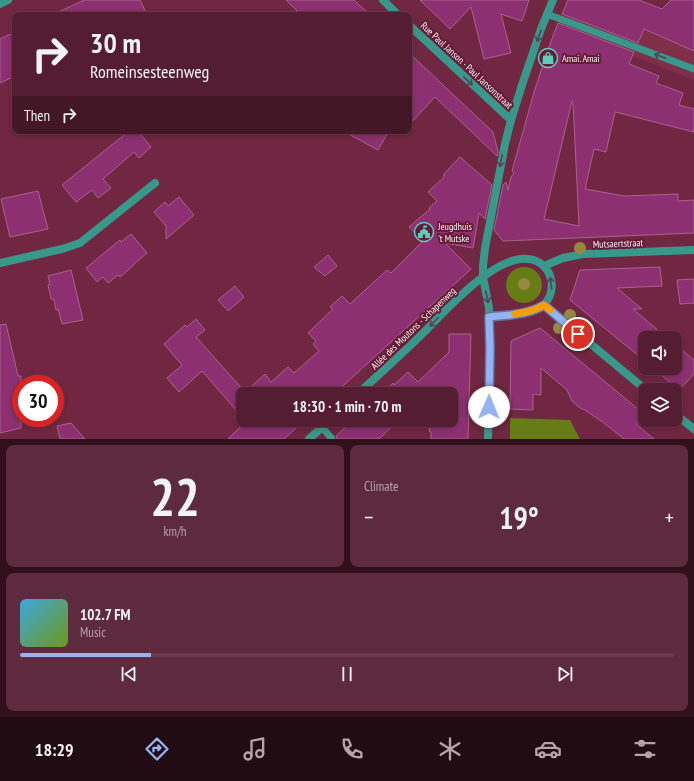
<!DOCTYPE html>
<html lang="en">
<head>
<meta charset="utf-8">
<style>
  body { margin:0; font-family:"PT Sans Narrow",sans-serif; background:#5e2a3d; color:#f1f3f6; height:100vh; display:flex; flex-direction:column; font-size:15px; white-space:nowrap }
  * { box-sizing:border-box; margin:0 }
  p { font-size:13px; color:#b6a2ab }
  .icon { flex:none; width:22px; height:22px; fill:none; stroke:currentColor; stroke-width:2; stroke-linecap:round; stroke-linejoin:round }
  .map { position:relative; height:439px; overflow:hidden }
  .side { display:flex; flex-direction:column; gap:6px; padding:6px; background:#2f101b; flex:1 }
  .side>* { flex:none }
  .top-card { position:absolute; left:12px; top:12px; width:400px; height:122px; border-radius:8px; box-shadow:0 2px 6px #0003,0 0 0 1px #6b3b4d; background:#551d31; color:#f1f3f6; overflow:hidden }
  .tools { position:absolute; left:638px; top:331px; display:grid; gap:8px }
  .tools a { display:grid; place-items:center; width:44px; height:44px; border-radius:8px; background:#551d31; box-shadow:0 2px 6px #0003,0 0 0 1px #6b3b4d; font-size:20px }
  .speed { position:absolute; left:12px; top:375px; display:flex; gap:8px; font-size:20px; font-weight:700; text-align:center }
  .speed>* { display:grid; place-content:center; width:52px; height:52px; border-radius:50%; background:#551d31; box-shadow:0 2px 6px #0003,0 0 0 1px #6b3b4d; line-height:1 }
  .speed .limit { border:6px solid #d22; background:#fff; color:#111 }
  .pin { position:absolute; display:grid; place-items:center; width:34px; height:34px; color:#fff; margin:-17px; border:2px solid #fff; border-radius:50%; box-shadow:0 1px 4px #0007 }
  .me { position:absolute; width:44px; margin:-22px; rotate:1deg; stroke-linejoin:round; filter:drop-shadow(0 0 3px #0008) }
  .turn { display:flex; align-items:center; gap:14px; height:84px; padding:0 12px; font-size:18px }
  .turn .icon { width:52px; height:52px; stroke-width:2.5 }
  .turn b { display:block; font-size:28px; line-height:34px }
  .then { display:flex; align-items:center; height:38px; padding:0 12px; background:#0003; gap:8px; font-size:15px }
  .big { font-size:30px; font-weight:800; line-height:1.1 }
  .side .card { flex:1; display:flex; flex-direction:column; justify-content:center; gap:6px; min-width:0; padding:0 14px; border-radius:8px; background:#5e2a3d }
  .side .dial { align-items:center; gap:0 }
  .dial b { font-size:52px; line-height:1 }
  .song { display:flex; align-items:center; gap:12px }
  .cover { width:48px; height:48px; border-radius:6px; background:linear-gradient(135deg,hsl(200 70% 55%),hsl(80 70% 35%)) }
  .played { height:4px; border-radius:2px; background:linear-gradient(90deg,#95b2f1 20%,#6b3b4d 20%) }
  .keys { display:flex; justify-content:space-around; direction:ltr }
  .heat { display:flex; justify-content:space-between; align-items:center; font-size:22px; direction:ltr }
  .side .tiles { flex:1; display:grid; gap:6px; grid-template-columns:1fr 1fr }
  .card:last-child { grid-column:span 2 }
  .trip { position:absolute; left:236px; top:387px; width:222px; height:40px; border-radius:8px; background:#551d31; box-shadow:0 2px 6px #0003,0 0 0 1px #6b3b4d; font-weight:800; line-height:40px; text-align:center }
  .tab-bar { display:flex; height:64px; justify-content:space-around; align-items:center; background:#220c14; color:#b6a2ab }
  .tab-bar .icon { width:28px; height:28px }
  .tab-bar .active { color:#95b2f1 }
  .tab-bar b { font-size:18px; color:#f1f3f6 }
  .map>svg:first-child { display:block }
  .built { fill:#802f4b }
  .green { fill:#667c15 }
  .building { fill:#8d3071; stroke:#a8628f; fill-rule:evenodd }
  .lines { fill:none; stroke-linecap:round; stroke-linejoin:round }
  .lane { stroke:#38998a; stroke-width:7 }
  .street { stroke:#38998a; stroke-width:8 }
  .tree { fill:#978841 }
  .oneway { stroke:#584150 }
  .route-casing { stroke:#61749d; stroke-width:10 }
  .route { stroke:#95b2f1; stroke-width:7 }
  .slow { stroke:#f59e0b; stroke-width:7 }
  .labels { text-anchor:middle; stroke-width:4; stroke-linejoin:round; paint-order:stroke }
  .poi-label { font-size:10px; fill:#faf0f2; stroke:#651b37; text-anchor:start }
  .street-label { font-size:10px; fill:#faf0f2; stroke:#651b37 }
</style>
</head>
<body>
<div class="map">
<svg width="694" height="439" viewBox="0 0 694 439">
  <rect width="100%" height="100%" fill="#712741"/>
  <!-- built -->
  <path class="built" d="M568,0h71l23,9 9,-9h23v80l-137,-54z"/>
  <!-- green -->
  <path class="green" d="M506 285a18 18 0 1 1 36 0a18 18 0 1 1-36 0Z
    M510,418l60,2 10,19h-70z"/>
  <!-- building -->
  <path class="building" d="M84,0h56l7,15h-95z
    M286,0h68l16,15h-69z
    M420,0h109l-7,21 -21,-7 10,39 -27,6 -13,-52 -21,22z
    M568,0h71l23,9 9,-9h23v51l-50,-22 -6,14 -76,-29z
    M558,23l76,29 -5,12 30,12 -3,7 27,10 -4,12 15,4v23l-79,-20 -9,40 -12,-3 -9,40 39,7 54,-2v7l16,-1v33l-191,8 -9,-11 9,-45 3,-3 2,8 3,-13 3,-4 -2,-2 22,-79 16,-48zM572,101h1l6,125 -35,-7z
    M15,32v44l-15,7v-44z
    M409,53l84,79 5,20 -1,4 -62,-59 -26,28z
    M129,131h9l13,16 -12,11 -5,-6 -31,27 8,9 -13,10 -6,-8 -16,12 -14,-17z
    M343,131h46l-11,19z
    M460,157l32,28 -7,34 -6,-6 -6,35 -28,-5 26,26 -137,125h-91v24l-41,-47 -23,21 -12,-14 15,-13 -18,-21 21,-19 2,2 9,-8 9,11 -9,7 49,55 20,-18 6,8 17,-15 6,6 25,-22 -6,-7 3,-3 -8,-8 25,-24 -3,-2 12,-11 8,8 37,-34 4,3 32,-32 -14,-14 21,-18 -1,-1 8,-7 -9,-9 17,-16 -2,-1z
    M38,191l10,38 -38,8 -9,-38z
    M179,197l15,18 -28,24v-13l-12,-14 11,-10 3,4z
    M131,234l16,19 -13,11v1l-14,12 -2,-2 -10,8 -5,-6 -6,5 -11,-14 34,-28 1,2z
    M328,255l9,11 -12,10 -11,-9z
    M660,267l2,19 -45,2 25,21h-9l34,29h-22v23l-75,-61 10,-30z
    M71,270l12,50 -21,4 -4,-15 -2,1 -2,-11h-3l-3,-14 2,-1 -2,-8z
    M694,279v24l-14,1 -3,-24z
    M235,286l9,11 -16,14 -10,-11z
    M6,324l12,52h3v52l-21,5v-108z
    M540,328l104,86 -8,10 18,15h-30l-20,-16 -19,-13 -5,-2 -8,-7 -5,-11 -26,-22v27l-8,-1v16l-23,-1 1,-68z
    M449,334h22l-3,105h-37v-7l-2,-1 1,-5h-8v-6h29v-26h-70l12,-11 1,2 14,-13 10,10 31,-30z
    M675,344l19,16v14l-15,16 -26,-22h22z
    M245,420h60l-21,19h-56l18,-18z
    M353,420h46l-20,19h-42l-1,-3z
    M71,423l14,16h-25l-3,-13z"/>
  <g class="lines">
    <!-- lane -->
    <path class="lane" d="M547,14l147,55
      M322,427l10,12"/>
    <!-- street -->
    <path class="street" d="M383,0l15,15
      M0,4l8,-4
      M409,25l102,95
      M0,263l62,-14 18,-6 75,-60
      M544,266l19,-8 20,-4 111,-4
      M544,305l102,85
      M358,394c20,-19 42,-38 62,-58 23,-22 73,-81 108,-77 26,2 33,39 9,50 -10,5 -35,7 -48,8
      M675,414l19,15
      M309,439l21,-19
      M488,439l2,-91 -1,-40 -6,-31v-11l2,-18 20,-104 6,-24 11,-35 19,-56 12,-29"/>
  </g>
  <!-- trees -->
  <g class="tree">
    <circle cx="580" cy="248" r="6"/>
    <circle cx="524" cy="284" r="6"/>
    <circle cx="570" cy="315" r="6"/>
    <circle cx="559" cy="328" r="6"/>
  </g>
  <!-- one-way arrows -->
  <defs><path id="oneway-shaft" d="M-6 0H5M1.5-3L5.5 0L1.5 3" fill="none" stroke-width="1.6" stroke-linecap="round" stroke-linejoin="round"/></defs>
  <g class="oneway">
    <use href="#oneway-shaft" transform="translate(539 36) rotate(109)"/>
    <use href="#oneway-shaft" transform="translate(660 56) rotate(-159)"/>
    <use href="#oneway-shaft" transform="translate(468 81) rotate(43)"/>
    <use href="#oneway-shaft" transform="translate(501 161) rotate(101)"/>
    <use href="#oneway-shaft" transform="translate(551 283) rotate(-96)"/>
    <use href="#oneway-shaft" transform="translate(487 297) rotate(78)"/>
    <use href="#oneway-shaft" transform="translate(434 322) rotate(135)"/>
  </g>
  <g class="lines">
    <defs>
      <path id="route" d="M489,407l1,-59 -1,-31c18,-2 39,-2 55,-12l34,29"/>
    </defs>
    <!-- route casing -->
    <use href="#route" class="route-casing"/>
    <!-- route -->
    <use href="#route" class="route"/>
    <!-- slow -->
    <path class="slow" d="M515,314c11,-2 19,-3 29,-9l6,5"/>
  </g>
  <!-- icons -->
  <defs>
    <symbol id="shop-ring" viewBox="-11 -11 22 22"><circle r="9.5" fill="#651b37" stroke="#5bcebc" stroke-width="1.5"/><path d="M-5-2.5h2.3a2.7 3.5 0 0 1 5.4 0H5L5.5 6h-11ZM-1.5-2.5h3a1.5 2.3 0 0 0-3 0Z" fill="#5bcebc"/></symbol>
    <symbol id="civic-ring" viewBox="-11 -11 22 22"><circle r="9.5" fill="#651b37" stroke="#5bcebc" stroke-width="1.5"/><path d="M-.6-6.5H3V-4.5H.6V-3L4-1V1h2V6H-6V1h2V-1L-.6-3ZM-1.2 2.5V6h2.4V2.5Z" fill="#5bcebc"/></symbol>
  </defs>
  <g fill-rule="evenodd">
    <use href="#shop-ring" x="537" y="47" width="22" height="22"/>
    <use href="#civic-ring" x="413" y="221" width="22" height="22"/>
  </g>
  <g class="labels">
    <!-- poi labels -->
    <g class="poi-label">
      <text x="562" y="62">Amai. Amai</text>
      <text x="438" y="230">Jeugdhuis<tspan x="438" dy="12">'t Mutske</tspan></text>
    </g>
    <!-- street labels -->
    <g class="street-label">
      <text transform="translate(467 65) rotate(43)" y="4">Rue Paul Janson - Paul Jansonstraat</text>
      <text transform="translate(618 243) rotate(-2)" y="4">Mutsaertstraat</text>
      <text transform="translate(413 328) rotate(-44)" y="4">Allée des Moutons - Schapenweg</text>
    </g>
  </g>
</svg>
<div class="tools">
<a><svg class="icon" aria-label="sound" viewBox="0 0 24 24"><path d="M4 9h4l5-4v14l-5-4H4zM17 9q2 3 0 6"/></svg></a>
<a><svg class="icon" aria-label="layers" viewBox="0 0 24 24"><path d="M12 4l9 5-9 5-9-5zM3 14l9 5 9-5"/></svg></a>
</div>
<div class="speed"><div class="limit">30</div></div>
<div class="pin" style="left:578px;top:334px;background:#d93025"><svg class="icon" aria-label="arrive" viewBox="0 0 24 24"><path d="M6 21V4h12l-3 4 3 4H6"/></svg></div>
<svg class="me" style="left:489px;top:407px" viewBox="-20 -20 40 40"><circle r="19" fill="#fff"/><path d="M0-13L10 11 0 6-10 11z" fill="#95b2f1"/></svg>
<div class="trip">18:30 · 1 min · 70 m</div>
<div class="top-card">
<div class="turn"><svg class="icon" aria-label="right" viewBox="0 0 24 24"><path d="M7 20v-9h11M14 6l5 5-5 5"/></svg><div><b>30 m</b>Romeinsesteenweg</div></div>
<div class="then">Then<svg class="icon" aria-label="right" viewBox="0 0 24 24"><path d="M7 20v-9h11M14 6l5 5-5 5"/></svg></div>
</div>
</div>
<section class="side">
<div class="tiles">
<div class="card dial"><b>22</b><p>km/h</p></div>
<div class="card"><p>Climate</p>
<div class="heat"><a>−</a><b class="big">19°</b><a>+</a></div>
</div>
<div class="card">
<div class="song"><i class="cover"></i><div><b>102.7 FM</b><p>Music</p></div></div>
<div class="played"></div>
<div class="keys"><svg class="icon" aria-label="previous" viewBox="0 0 24 24"><path d="M18 5L8 12l10 7zM5 5v14"/></svg><svg class="icon" aria-label="pause" viewBox="0 0 24 24"><path d="M8 5v14M16 5v14"/></svg><svg class="icon" aria-label="next" viewBox="0 0 24 24"><path d="M6 5l10 7-10 7zM19 5v14"/></svg></div>
</div>
</div>
</section>
<nav class="tab-bar">
<b>18:29</b>
<svg class="icon active" aria-label="directions" viewBox="0 0 24 24"><path d="M12 3l9 9-9 9-9-9zM9 14v-3h6M13 9l2 2-2 2"/></svg>
<svg class="icon" aria-label="music" viewBox="0 0 24 24"><path d="M9 18V5l10-2v13"/><circle cx="6" cy="18" r="3"/><circle cx="16" cy="16" r="3"/></svg>
<svg class="icon" aria-label="phone" viewBox="0 0 24 24"><path d="M5 4h4l2 5-3 2q2 4 5 5l2-3 5 2v4C11 20 4 13 5 4z"/></svg>
<svg class="icon" aria-label="climate" viewBox="0 0 24 24"><path d="M12 3v18M4 7l16 10M4 17L20 7"/></svg>
<svg class="icon" aria-label="car" viewBox="0 0 24 24"><path d="M5 17H2v-5l4-1 3-4h7l3 4 3 1v5h-3M9 17h6M6 11h13"/><circle cx="7" cy="17" r="2"/><circle cx="17" cy="17" r="2"/></svg>
<svg class="icon" aria-label="filters" viewBox="0 0 24 24"><path d="M4 7h16M4 17h16"/><circle cx="9" cy="7" r="2"/><circle cx="15" cy="17" r="2"/></svg>
</nav>
</body>
</html>
